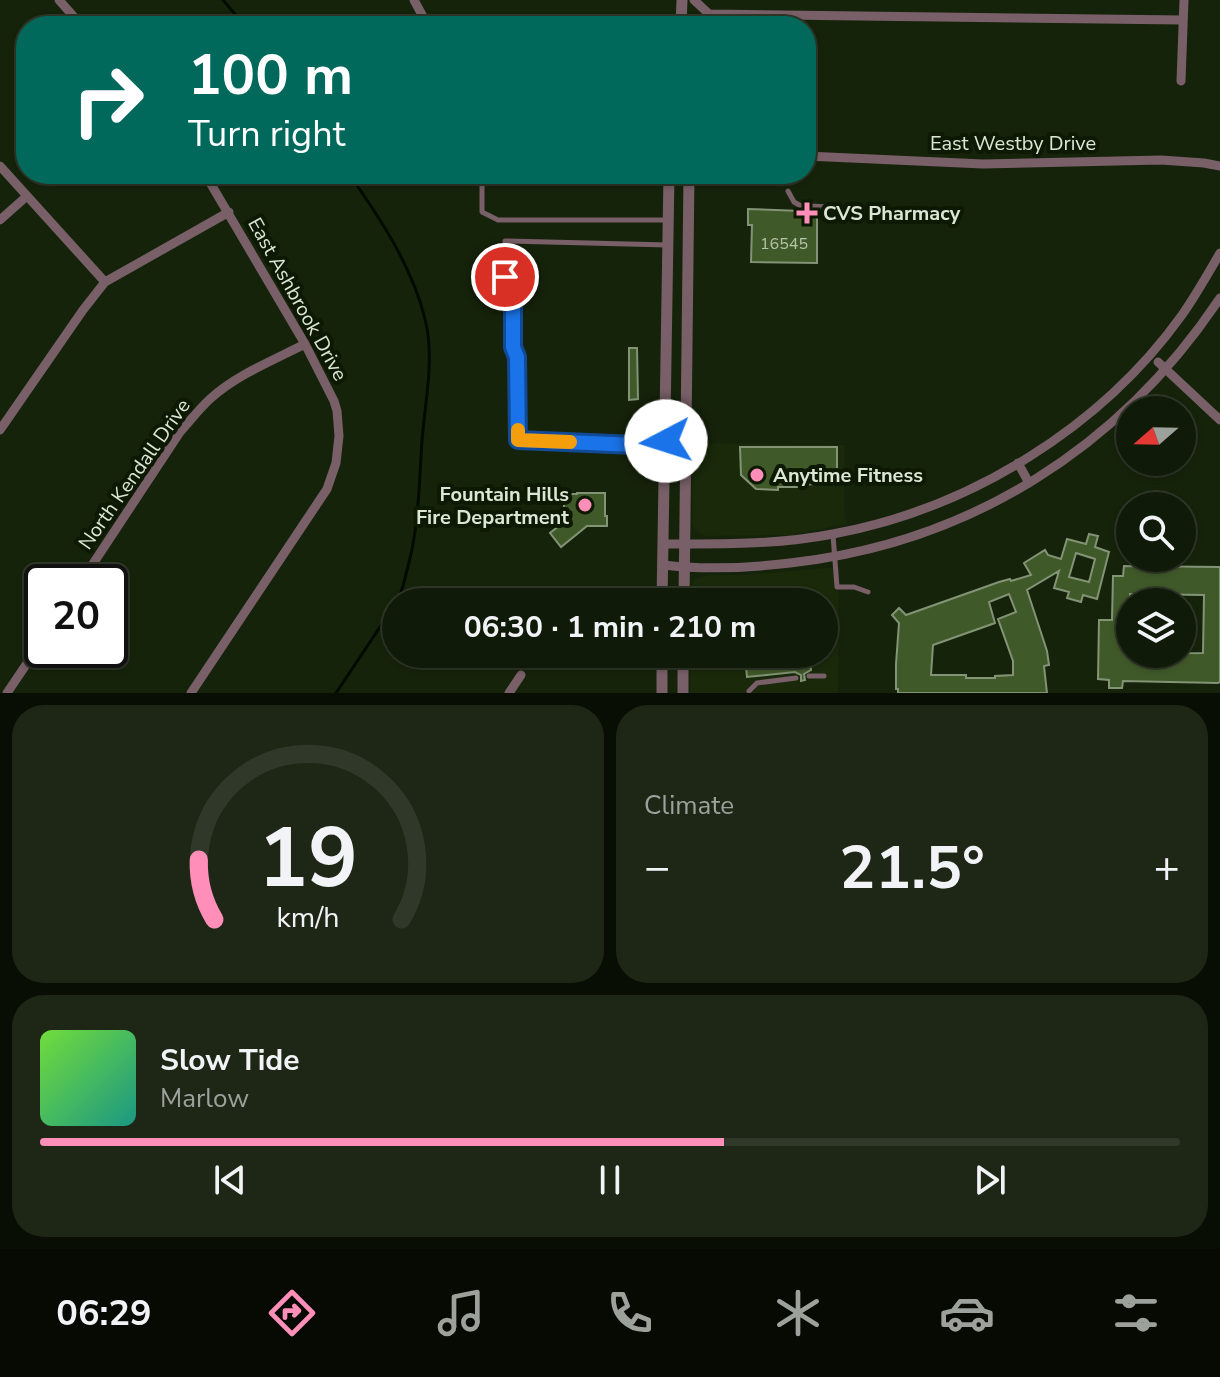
<!DOCTYPE html>
<html lang="en">
<head>
<meta charset="utf-8">
<style>
  body { margin:0; font-family:"Nunito Sans",sans-serif; background:#1e2716; color:#f1f3f6; height:100vh; display:flex; flex-direction:column; font-size:30px; white-space:nowrap }
  * { box-sizing:border-box; margin:0 }
  p { font-size:26px; color:#9ca19c }
  .icon { flex:none; width:44px; height:44px; fill:none; stroke:currentColor; stroke-width:2; stroke-linecap:round; stroke-linejoin:round }
  .map { position:relative; height:693px; overflow:hidden }
  .drawer { display:flex; flex-direction:column; gap:12px; padding:12px; background:#090e04; flex:1 }
  .drawer>* { flex:none }
  .guide { position:absolute; left:16px; top:16px; width:800px; height:168px; border-radius:32px; box-shadow:0 2px 6px #0004,0 0 0 2px #303829; background:#00695c; color:#fff; overflow:hidden }
  .needle { width:52px; rotate:250deg }
  .controls { position:absolute; left:1116px; top:396px; display:grid; gap:16px }
  .controls a { display:grid; place-items:center; width:80px; height:80px; border-radius:50%; background:#101a08; box-shadow:0 2px 6px #0004,0 0 0 2px #303829; font-size:40px }
  .speed { position:absolute; left:24px; top:564px; display:flex; gap:16px; font-size:40px; font-weight:700; text-align:center }
  .speed>* { display:grid; place-content:center; width:104px; height:104px; border-radius:50%; background:#101a08; box-shadow:0 2px 6px #0004,0 0 0 2px #303829; line-height:1 }
  .speed .limit { border:4px solid #111; border-radius:12px; background:#fff; color:#111 }
  .pin { position:absolute; display:grid; place-items:center; width:68px; height:68px; color:#fff; margin:-34px; border:4px solid #fff; border-radius:50%; box-shadow:0 2px 8px #0007 }
  .me { position:absolute; width:88px; margin:-44px; rotate:265deg; stroke-linejoin:round; filter:drop-shadow(0 0 6px #0008) }
  .turn { display:flex; align-items:center; gap:28px; height:168px; padding:0 40px; font-size:36px }
  .turn .icon { width:104px; height:104px; stroke-width:2.5 }
  .turn b { display:block; font-size:56px; line-height:68px }
  .big { font-size:60px; font-weight:700; line-height:1.1 }
  .drawer .card { flex:1; display:flex; flex-direction:column; justify-content:center; gap:12px; min-width:0; padding:0 28px; border-radius:32px; background:#1e2716 }
  .drawer .dial { align-items:center; gap:0 }
  .dial svg { height:208px; overflow:visible; fill:none; stroke:#303829; stroke-width:7; stroke-linecap:round; text-anchor:middle }
  .dial text { fill:#f1f3f6; stroke:none }
  .song { display:flex; align-items:center; gap:24px }
  .cover { width:96px; height:96px; border-radius:12px; background:linear-gradient(135deg,hsl(100 70% 55%),hsl(170 70% 35%)) }
  .played { height:8px; border-radius:4px; background:linear-gradient(90deg,#ff8eb9 60%,#303829 60%) }
  .keys { display:flex; justify-content:space-around; direction:ltr }
  .heat { display:flex; justify-content:space-between; align-items:center; font-size:44px; direction:ltr }
  .drawer .tiles { flex:1; display:grid; gap:12px; grid-template-columns:1fr 1fr }
  .card:last-child { grid-column:span 2 }
  .trip { position:absolute; left:382px; top:588px; width:456px; height:80px; border-radius:40px; background:#101a08; box-shadow:0 2px 6px #0004,0 0 0 2px #303829; font-weight:700; line-height:80px; text-align:center }
  .dock { display:flex; height:128px; justify-content:space-around; align-items:center; background:#060a03; color:#9ca19c }
  .dock .icon { width:56px; height:56px }
  .dock .current { color:#ff8eb9 }
  .dock b { font-size:36px; color:#f1f3f6 }
  .map>svg:first-child { display:block }
  .built { fill:#19290a }
  .lines { fill:none; stroke-linecap:round; stroke-linejoin:round }
  .stream { stroke:#010b00; stroke-width:3 }
  .building { fill:#405929; stroke:#829376; stroke-width:2; fill-rule:evenodd }
  .service { stroke:#795f68; stroke-width:5 }
  .minor { stroke:#795f68; stroke-width:9 }
  .tertiary { stroke:#795f68; stroke-width:11 }
  .route-casing { stroke:#114b97; stroke-width:20 }
  .route { stroke:#1a73e8; stroke-width:14 }
  .slow { stroke:#f59e0b; stroke-width:14 }
  .poi-dot { fill:#ff8eb9; stroke:#0d1903; stroke-width:3 }
  .labels { text-anchor:middle; stroke-width:8; stroke-linejoin:round; paint-order:stroke }
  .number-label { font-size:16px; fill:#b6c3ab }
  .street-label { font-size:20px; fill:#dde6d6; stroke:#0d1903 }
  .poi-label { font-size:20px; font-weight:bold; fill:#dde6d6; stroke:#0d1903; text-anchor:start }
</style>
</head>
<body>
<div class="map">
<svg width="1220" height="693" viewBox="0 0 1220 693">
  <rect width="100%" height="100%" fill="#16230b"/>
  <!-- built -->
  <path class="built" d="M693,443l152,2 -1,62 2,17 -55,11 -84,1 -8,-3 -7,-8z
    M839,567l-1,126h-148l1,-39h133v-52h-133v-15l4,-8 15,-4h34z"/>
  <g class="lines">
    <!-- stream -->
    <path class="stream" d="M223,0l22,26
      M349,174c31,44 63,92 76,145 10,39 0,82 -3,122 -3,44 -3,89 -16,133 -2,9 -4,20 -10,28
      M336,693l60,-90"/>
  </g>
  <!-- building -->
  <path class="building" d="M748,209l54,2 3,-2 4,2 8,1v51l-66,-1 1,-37h-4z
    M629,348h8l1,51 -9,1z
    M740,447h97v36l-40,2v2h-19v3l-22,-1 -15,-14z
    M577,493h28v23h2v10h-20l-26,21 -11,-14 14,-11v-28h13z
    M1089,534l9,2 -3,11 14,5 -12,47 -14,-4 -2,7 -14,-4 2,-6 -15,-4 5,-17 -32,19 20,61 2,14 -5,1 3,27h-149v-4h-2v-25l3,-41 -7,-8 7,-7 7,7 93,-33 11,-3 1,2 20,-6 -7,-12 21,-13 3,5 13,4 6,-20 19,5zM1076,553l19,6 -6,23 -20,-5zM1009,594l7,18 -18,7 15,42v14l-18,1v2h-29v-3h-35l2,-30 62,-22 -6,-21z
    M1124,566l96,1v115l-2,1 -95,-2 -1,7h-13v-8l-11,-1 1,-59h13l1,-44h10zM1130,594l74,1 -1,58 -73,1z
    M742,654h67l2,16 -7,4 1,6 -4,1v-6l-6,-3 -48,5 -1,-10h-3z"/>
  <g class="lines">
    <!-- service -->
    <path class="service" d="M482,174v38l16,8h170
      M788,191l6,11 7,4
      M810,206l19,1
      M665,441h-22l-7,4 -118,-5 -1,-83 -4,-10v-54l-8,-16v-36l163,4
      M833,535l4,52h17l14,5
      M809,676h15
      M749,691l8,-8 39,-5"/>
    <!-- minor -->
    <path class="minor" d="M59,0l23,26
      M414,0l14,26
      M694,0l15,14 474,6
      M702,26l7,-12
      M1181,81l3,-81
      M806,156l177,8 178,-4 43,3 16,3
      M0,166l105,116
      M0,220l27,-24
      M1158,362l62,58
      M0,430l83,-120 22,-28 124,-70
      M1018,463l11,20
      M663,544c57,0 114,1 170,-10 136,-25 268,-106 349,-219 14,-20 26,-41 38,-62
      M663,565c42,5 85,3 127,-2 180,-20 330,-115 430,-265
      M81,582l99,-150c10,-11 19,-23 30,-33 26,-24 64,-39 95,-55
      M7,693l35,-52
      M191,693l136,-204 9,-26 3,-27 -2,-25 -3,-10 -29,-57 -100,-170
      M509,693l12,-18"/>
    <!-- tertiary -->
    <path class="tertiary" d="M681,26l1,-26
      M662,602l7,-428
      M684,602l5,-428
      M662,693v-39
      M683,693v-39"/>
  </g>
  <g class="lines">
    <defs>
      <path id="route" d="M505,277l8,16v54l4,10 1,83 118,5 7,-4h23"/>
    </defs>
    <!-- route casing -->
    <use href="#route" class="route-casing"/>
    <!-- route -->
    <use href="#route" class="route"/>
    <!-- slow -->
    <path class="slow" d="M518,430v10l52,2"/>
  </g>
  <!-- markers -->
  <g class="poi-dot">
    <path d="M803 201h8v8h8v8h-8v8h-8v-8h-8v-8h8z"/>
    <circle cx="757" cy="475" r="8"/>
    <circle cx="585" cy="505" r="8"/>
  </g>
  <g class="labels">
    <!-- number labels -->
    <g class="number-label">
      <text x="784" y="249">16545</text>
    </g>
    <!-- street labels -->
    <g class="street-label">
      <text x="1013" y="150">East Westby Drive</text>
      <text transform="translate(298 299) rotate(61)" y="7">East Ashbrook Drive</text>
      <text transform="translate(134 474) rotate(-55)" y="7">North Kendall Drive</text>
    </g>
    <!-- poi labels -->
    <g class="poi-label">
      <text x="823" y="220">CVS Pharmacy</text>
      <text x="773" y="482">Anytime Fitness</text>
      <text x="569" y="501" text-anchor="end">Fountain Hills<tspan x="569" dy="23">Fire Department</tspan></text>
    </g>
  </g>
</svg>
<div class="controls">
<a><svg class="needle" viewBox="-14 -14 28 28"><path d="M0-13l5 13h-10z" fill="#e53935"/><path d="M0 13l5-13h-10z" fill="#9ca19c"/></svg></a>
<a><svg class="icon" aria-label="search" viewBox="0 0 24 24"><circle cx="10" cy="10" r="6"/><path d="M15 15l6 6"/></svg></a>
<a><svg class="icon" aria-label="layers" viewBox="0 0 24 24"><path d="M12 4l9 5-9 5-9-5zM3 14l9 5 9-5"/></svg></a>
</div>
<div class="speed"><div class="limit">20</div></div>
<div class="pin" style="left:505px;top:277px;background:#d93025"><svg class="icon" aria-label="arrive" viewBox="0 0 24 24"><path d="M6 21V4h12l-3 4 3 4H6"/></svg></div>
<svg class="me" style="left:666px;top:441px" viewBox="-20 -20 40 40"><circle r="19" fill="#fff"/><path d="M0-13L10 11 0 6-10 11z" fill="#1a73e8"/></svg>
<div class="trip">06:30 · 1 min · 210 m</div>
<div class="guide">
<div class="turn"><svg class="icon" aria-label="right" viewBox="0 0 24 24"><path d="M7 20v-9h11M14 6l5 5-5 5"/></svg><div><b>100 m</b>Turn right</div></div>
</div>
</div>
<section class="drawer">
<div class="tiles">
<div class="card dial"><svg viewBox="0 0 100 80">
<path d="M14 69A42 42 0 1 1 86 69"/>
<path d="M14 69A42 42 0 0 1 8 46" stroke="#ff8eb9"/>
<text x="50" y="56" font-size="32" font-weight="700">19</text>
<text x="50" y="72" font-size="11">km/h</text>
</svg></div>
<div class="card"><p>Climate</p>
<div class="heat"><a>−</a><b class="big">21.5°</b><a>+</a></div>
</div>
<div class="card">
<div class="song"><i class="cover"></i><div><b>Slow Tide</b><p>Marlow</p></div></div>
<div class="played"></div>
<div class="keys"><svg class="icon" aria-label="previous" viewBox="0 0 24 24"><path d="M18 5L8 12l10 7zM5 5v14"/></svg><svg class="icon" aria-label="pause" viewBox="0 0 24 24"><path d="M8 5v14M16 5v14"/></svg><svg class="icon" aria-label="next" viewBox="0 0 24 24"><path d="M6 5l10 7-10 7zM19 5v14"/></svg></div>
</div>
</div>
</section>
<nav class="dock">
<b>06:29</b>
<svg class="icon current" aria-label="directions" viewBox="0 0 24 24"><path d="M12 3l9 9-9 9-9-9zM9 14v-3h6M13 9l2 2-2 2"/></svg>
<svg class="icon" aria-label="music" viewBox="0 0 24 24"><path d="M9 18V5l10-2v13"/><circle cx="6" cy="18" r="3"/><circle cx="16" cy="16" r="3"/></svg>
<svg class="icon" aria-label="phone" viewBox="0 0 24 24"><path d="M5 4h4l2 5-3 2q2 4 5 5l2-3 5 2v4C11 20 4 13 5 4z"/></svg>
<svg class="icon" aria-label="climate" viewBox="0 0 24 24"><path d="M12 3v18M4 7l16 10M4 17L20 7"/></svg>
<svg class="icon" aria-label="car" viewBox="0 0 24 24"><path d="M5 17H2v-5l4-1 3-4h7l3 4 3 1v5h-3M9 17h6M6 11h13"/><circle cx="7" cy="17" r="2"/><circle cx="17" cy="17" r="2"/></svg>
<svg class="icon" aria-label="filters" viewBox="0 0 24 24"><path d="M4 7h16M4 17h16"/><circle cx="9" cy="7" r="2"/><circle cx="15" cy="17" r="2"/></svg>
</nav>
</body>
</html>
